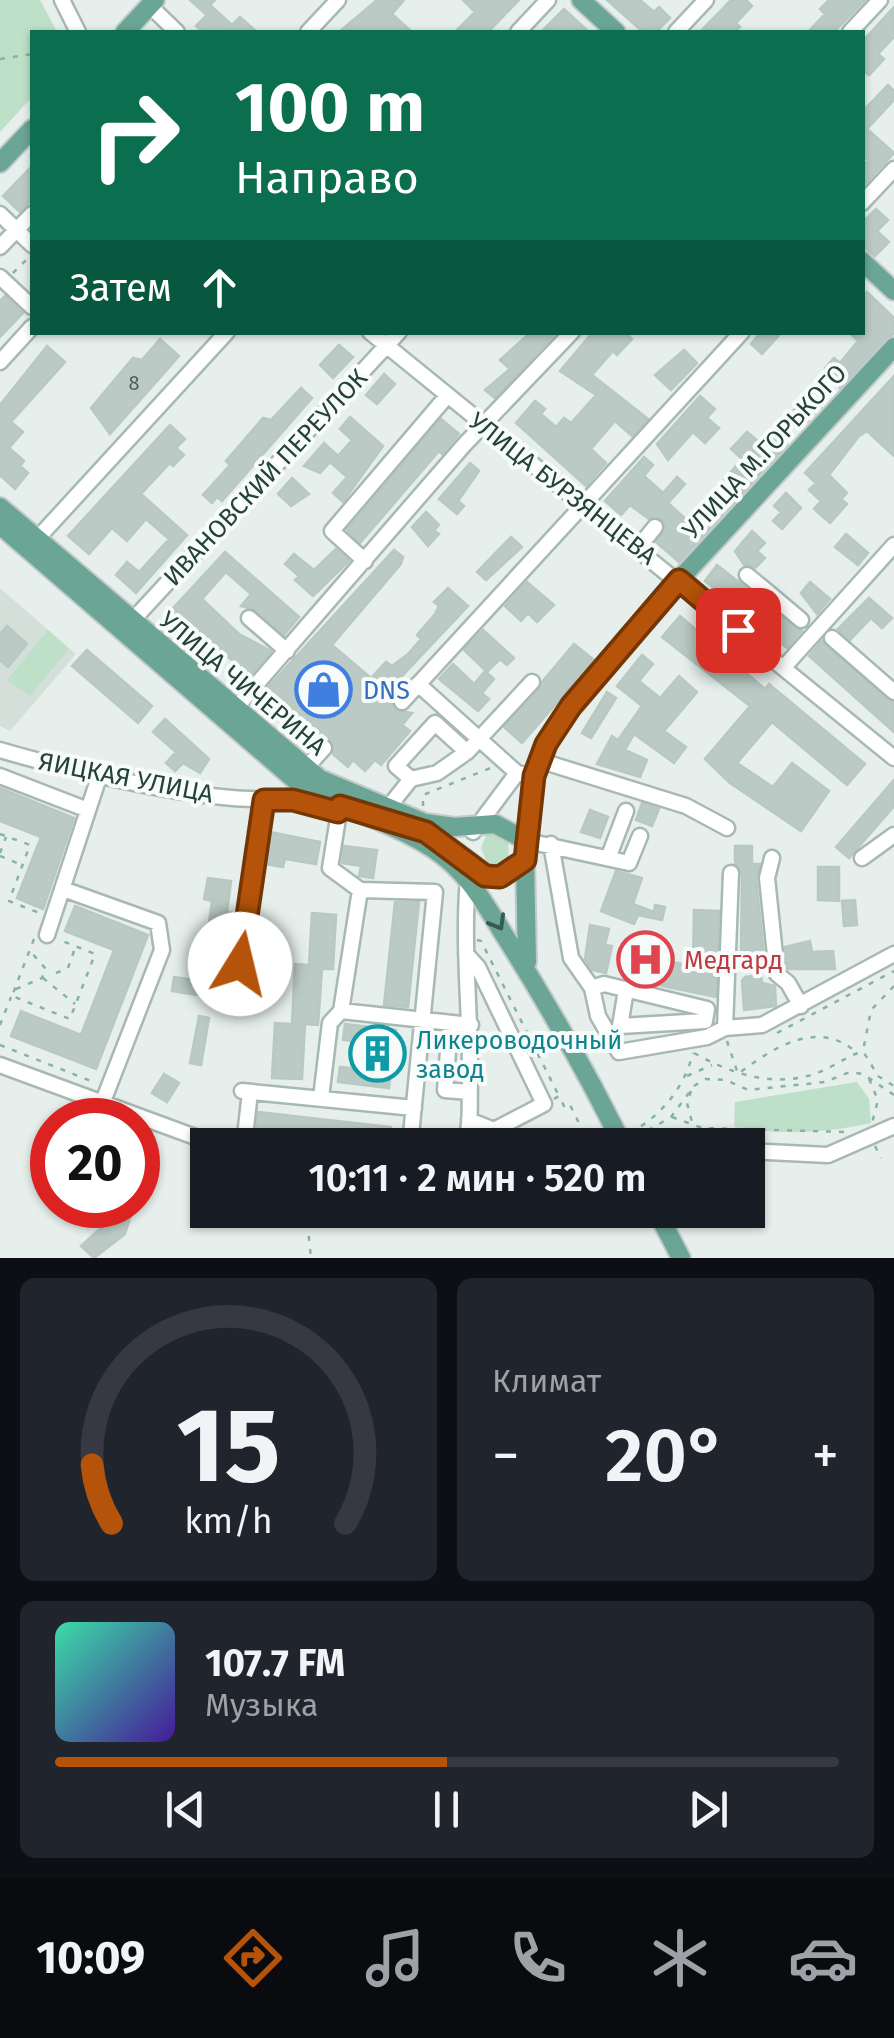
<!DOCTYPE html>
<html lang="ru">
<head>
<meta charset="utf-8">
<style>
  body { margin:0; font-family:"Fira Sans",sans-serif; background:#20242c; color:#f1f3f6; height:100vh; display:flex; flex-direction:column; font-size:38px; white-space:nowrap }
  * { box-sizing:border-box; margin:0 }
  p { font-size:32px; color:#9ea1a6 }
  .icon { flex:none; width:55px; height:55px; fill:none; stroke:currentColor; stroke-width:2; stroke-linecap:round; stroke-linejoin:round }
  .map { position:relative; height:1258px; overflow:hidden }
  .panel { display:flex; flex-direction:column; gap:20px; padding:20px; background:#0d0f14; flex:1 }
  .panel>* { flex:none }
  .hud { position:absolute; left:30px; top:30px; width:835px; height:305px; border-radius:0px; box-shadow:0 2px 8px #0004; background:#0b6e4f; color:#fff; overflow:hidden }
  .speed { position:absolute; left:30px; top:1098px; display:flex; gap:20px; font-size:50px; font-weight:700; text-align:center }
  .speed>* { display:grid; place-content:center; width:130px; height:130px; border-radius:50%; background:#171b24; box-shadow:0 2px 8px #0004; line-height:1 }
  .speed .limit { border:15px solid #d22; background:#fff; color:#111 }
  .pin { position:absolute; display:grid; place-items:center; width:85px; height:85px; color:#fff; margin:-42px; border-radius:20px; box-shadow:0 5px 15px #0006 }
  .me { position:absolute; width:110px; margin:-55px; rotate:9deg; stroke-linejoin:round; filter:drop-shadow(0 0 8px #0008) }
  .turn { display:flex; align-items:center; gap:35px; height:210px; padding:0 40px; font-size:45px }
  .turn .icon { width:130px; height:130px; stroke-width:2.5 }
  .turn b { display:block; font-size:70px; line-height:85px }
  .then { display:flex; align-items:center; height:95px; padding:0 40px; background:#0003; gap:20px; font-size:38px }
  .big { font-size:75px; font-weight:600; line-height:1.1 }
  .panel .tile { flex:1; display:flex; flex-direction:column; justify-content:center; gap:15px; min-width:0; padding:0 35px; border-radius:15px; background:#20242c }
  .panel .dial { align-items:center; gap:0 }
  .dial svg { height:260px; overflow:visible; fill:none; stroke:#363941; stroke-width:7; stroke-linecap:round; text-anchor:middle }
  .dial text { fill:#f1f3f6; stroke:none }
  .song { display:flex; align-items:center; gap:30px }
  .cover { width:120px; height:120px; border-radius:15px; background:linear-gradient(135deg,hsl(160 70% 55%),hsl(260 70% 35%)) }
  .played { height:10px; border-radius:5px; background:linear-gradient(90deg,#b45309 50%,#363941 50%) }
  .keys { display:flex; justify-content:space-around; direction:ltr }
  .heat { display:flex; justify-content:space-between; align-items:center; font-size:55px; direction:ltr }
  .panel .tiles { flex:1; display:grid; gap:20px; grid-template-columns:1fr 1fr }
  .tile:last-child { grid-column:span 2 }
  .trip { position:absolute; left:190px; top:1128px; width:575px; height:100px; border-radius:0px; background:#171b24; box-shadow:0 2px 8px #0004; font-weight:600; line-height:100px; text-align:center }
  .tabs { display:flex; height:160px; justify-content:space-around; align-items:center; background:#090b0e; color:#9ea1a6 }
  .tabs .icon { width:70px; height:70px }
  .tabs .on { color:#b45309 }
  .tabs b { font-size:45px; color:#f1f3f6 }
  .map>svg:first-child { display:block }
  .built { fill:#d4dfda }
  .green { fill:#bfe0c8 }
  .building { fill:#bbcac4; stroke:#b8c9c2; stroke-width:2.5 }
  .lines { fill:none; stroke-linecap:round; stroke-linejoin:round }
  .minor-casing { stroke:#a8b8b2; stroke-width:19 }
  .major-casing { stroke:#c2cac8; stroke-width:22 }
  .path { stroke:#86b3a5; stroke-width:2.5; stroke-dasharray:5 8; stroke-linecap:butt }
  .minor { stroke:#fff; stroke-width:14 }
  .major { stroke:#6aa596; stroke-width:18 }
  .major-bridge-casing { stroke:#c2cac8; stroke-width:22; stroke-linecap:butt }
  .major-bridge { stroke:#6aa596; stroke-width:18 }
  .oneway { stroke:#365b51 }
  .route-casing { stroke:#753606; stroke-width:25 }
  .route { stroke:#b45309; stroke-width:18 }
  .labels { text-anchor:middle; stroke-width:8; stroke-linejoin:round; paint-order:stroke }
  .number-label { font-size:20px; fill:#4a645c }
  .street-label { font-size:25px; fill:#24423a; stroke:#f7fbf9 }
  .shop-label { font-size:25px; fill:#366cbe; stroke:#f7fbf9; text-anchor:start }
  .health-label { font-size:25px; fill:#be3a42; stroke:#f7fbf9; text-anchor:start }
  .culture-label { font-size:25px; fill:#0d838f; stroke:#f7fbf9; text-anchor:start }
</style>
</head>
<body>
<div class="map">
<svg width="894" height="1258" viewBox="0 0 894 1258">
  <rect width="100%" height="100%" fill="#e6efeb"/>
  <!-- built -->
  <path class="built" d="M0,588l76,66 -66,77 -10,-5z"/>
  <!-- green -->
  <path class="green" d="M0,0h40l17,32h-25v65l-32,35z
    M48,630l21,19 -39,47 -23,-16z
    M488,831l20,7 1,27 -10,6 -10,-4 -8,-19z
    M857,1082l12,17 2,24c-45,10 -92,13 -137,3l1,-24z"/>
  <!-- building -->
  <path class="building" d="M190,0h25l-5,5 22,20 8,-8 17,15h-54l-7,-6 11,-11z
    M377,0h27l-12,14 20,18h-73z
    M463,0h56l-31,32h-33l20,-20z
    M607,0h33l14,12 5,-5 11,11 -14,14h-13z
    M731,0h15l6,6 -16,17 4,4 -5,5h-35z
    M829,0h36l-31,32h-26l17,-18 -5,-5z
    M894,7v30l-16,17 6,5 -15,16 -7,-6v-27z
    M564,9l25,23h-48z
    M888,85l6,6v9l-27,29 27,24 -32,34v-21l6,-6 -6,-5v-43z
    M32,166v34l-12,12 -17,-16z
    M876,209l12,11 -11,11 12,11 -14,14 -13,-11v-22z
    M867,292l27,26v15l-54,55 -15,-20 9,-10 6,5 18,-22 -9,-9h13v-35z
    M5,296l18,17 -23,24v-36z
    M531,332h26l-62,66 -10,-8 25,-21 -10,-9z
    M593,332h31l8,7 -15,16 -4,-4 -21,24 56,44 -16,17 -17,-15 -24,28 15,14 -20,23 -70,-63 19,-22 10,8 -4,5 15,13 8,-9 7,5 25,-28 -36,-24z
    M761,332h21l-20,22 -11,-10z
    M160,339l19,17 -69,78 -19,-26 42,-50 9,2z
    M339,345l14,12 -20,21 -13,-13z
    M47,346l18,16 -54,60 12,10 -14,16 15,13 -4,5 8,7 -13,16 -15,-14v-70z
    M684,350l13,13 -26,27 -16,-15z
    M384,374l11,10 -18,20 -11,-9z
    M894,376v80l-27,-25 -8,5 -30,39 18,18 -6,6 6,5 -17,19 -16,-14 7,-8 -12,-11 7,-7 -11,-10z
    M301,388l11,10 -90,103 -5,-4 -5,6 -9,-8 27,-30 -4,-4 37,-43 8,2z
    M808,395l13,12 -14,15 -13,-12z
    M700,396l15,13 -8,9 12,10 -14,15 -12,-11 -25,28 -11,-16z
    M350,417l33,29 -40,56 -10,-9 14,-16 -17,-15 -10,11 -16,-7 20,-23 14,13 14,-16 -12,-11z
    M441,419l18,15 -17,20 -3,-3 -79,92 -13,-13z
    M170,425l15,14 -9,9 8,7 -11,11 -3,-3 -29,31 46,41 -51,58 -20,-18 11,-13 12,10 30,-33 -23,-20 -19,22 -15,-13 -23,26 -21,-18z
    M770,430l17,15 -108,117 -23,-20 9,-12 -3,-11h-13l-19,-14 -9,10 -16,-14 39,-44 9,8 -9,11 19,17 14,-16 8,7 -17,19 20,18 54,-62 -11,-10 16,-17 12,10z
    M470,463l9,8 -21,30 6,5 -7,8 -18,-15z
    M292,478l17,16 -18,12 -13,-12z
    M786,493l15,15 -19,21 -9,-8 8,-9 -7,-6z
    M426,512l13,13 -5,5 5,4 -11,12 -16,-19z
    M752,531l13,12 -8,8 8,7 -10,10 -11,-3 -9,-14z
    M846,534l22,19 -10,12 -23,-18z
    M511,537l11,10 -36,33 -9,-8z
    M336,549l13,12 -36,35 -18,-16 4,-4 -14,-12 9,-10 20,16z
    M394,550l9,7 -2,7 -69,81 39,33 15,-16 6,4 16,-12 13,-15 -4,-4 18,-21 4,-8 -5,-4 14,-14 20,18 -81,86 9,18 16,3 -10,12 8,6 -29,34 -6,-5 -10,11 -12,-11 -5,7 -15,-13 -3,-14h-13l-55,-46z
    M225,552l74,65 -15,18 -28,-25 -15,-4 10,-12 -25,-22 -24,27 37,35 32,17 -21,24 -51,-42 -7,8 -27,-24z
    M717,565l37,29 -13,16 -36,-29z
    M527,582l27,23 -17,17 -9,-9 -7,8 -16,-15z
    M810,582l20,17 -13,15 -16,-21z
    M869,598l23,20 -10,10 -11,-10 -21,22 -12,-11z
    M771,608l31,23 -15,17 -29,-24z
    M680,616l85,73 4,-5 96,80 -18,21 -75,-63 -35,41 36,24 19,-24 37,28 -28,40 -71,-48 -25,-24 45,-53 -88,-69z
    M7,626l20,18 -19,23 -8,-7v-26z
    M483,630l31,28 -7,7 -7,-6 -13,13 -23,-22z
    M822,641l72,61v30l-85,-76z
    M574,644l20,16 -72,83 -18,-16z
    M87,650l65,56 -14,17 -66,-57z
    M642,655l11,9 -14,17 21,17 19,-22 18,16 -33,39 22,16 -12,16 -40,-29 -9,16 22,10 -7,17 -43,-13 15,-28 6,4 24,-34 -25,-20z
    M453,664l21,20 11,-13 9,8 -12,14 7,6 -11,12 -39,-32z
    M607,692l9,6 -25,40 -9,-5z
    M165,719l44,40 -9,14 -17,-10 -8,8 -9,-8 10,-11 -23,-20z
    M894,780v26l-45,52 -13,-11z
    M0,788l74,30 -31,91 -26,-11 24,-61 -41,-16z
    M642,803l17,6 -7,17 -16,-6z
    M590,810l18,7 -8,21 -19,-6z
    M270,832l50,10 -4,22 -31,-5 -2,8 -18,-3z
    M344,846l33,4 -4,28 -14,-2 2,-10 -19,-3z
    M735,846h17v18h8l-4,15 9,86 -8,1v-9l-16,1 1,-83 -7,-12z
    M818,867h21v34l-21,-1z
    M616,871l26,7 -9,26 21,8 1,-7 10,2 -3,13 -24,-5 -4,9 -33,-13z
    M208,878l23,3 -4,31 9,2 -2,10 -9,-1 -4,23 -15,-2 6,-43 -8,-2z
    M855,900l2,25 -13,1 -2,-25z
    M395,902h24l-11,105 -24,-2z
    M75,906l73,29 -52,134 -85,-33 10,-25 60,24 33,-85 -49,-19z
    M694,910l25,1 -3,86 -92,-19 6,-24 63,12z
    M312,913l24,2 -3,54h-11l-4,56 -13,-1 -3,55 -30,-1 3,-55 17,1 3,-60 14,1z
    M590,925l19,4 -4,16 7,1 -6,27 -14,-3 -7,-11z
    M810,941l2,11 21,-1 2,18h-48l-2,-22z
    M761,975l1,8 13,3 1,20 -32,4 -2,-29 3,-4z
    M174,977l27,4 -3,14 -26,-4z
    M199,1016l10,2 -8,47 -11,-2z
    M345,1024l51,6 -7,58 -51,-6 2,-15 18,2 3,-27 -18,-2z
    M164,1074l15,9 -12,19 -15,-9z
    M258,1112l133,15 -2,18 -133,-11z
    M113,1205h21l-9,29 -31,24 -13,-12 23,-21z"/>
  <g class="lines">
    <defs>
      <path id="minor" d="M62,0l16,32
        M150,6l27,26
        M308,32l30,-32
        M518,32l30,-32
        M676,32l30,-32
        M850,32l30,-32
        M862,203l32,-34
        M0,214l32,31
        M0,247l32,-33
        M0,277l32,30
        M370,332l524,426
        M0,362l32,-35
        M37,539l190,-207
        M638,548l17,-21
        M365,561l-33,-30 115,-135
        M769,593l32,27
        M249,618l38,33
        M131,622l268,-290
        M738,630l31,-37 -22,-18
        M832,638l62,54
        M784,667l110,-122
        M418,684l99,89 17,3
        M402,702l340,-370
        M235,709l229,-264 108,-113
        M0,750c54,16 268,72 309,39
        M538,760l148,46 41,22
        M305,769l19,-21
        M0,776l88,34
        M411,779l-15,-13 39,-43 32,29
        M293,800l45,12
        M387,809l24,-30 26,-6 30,-21 65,-70
        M473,832l44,-59
        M527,841l102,22 11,-27
        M551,844l20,114 21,30 6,28 21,36 88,-15 18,-9 37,-3 132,-71
        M609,856l17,-45
        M772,858l-5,20 10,96 11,9 13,23
        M862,858l32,-23
        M63,889l95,34 4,27 -60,154
        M360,890l75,2 -25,253
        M47,935l52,-158
        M466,954l12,13 66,137 -50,26 -25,-10
        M239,963l25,-163
        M592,988l12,-4 103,25 -2,12 -85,5 6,-36
        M341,1011l130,14
        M450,1025l-5,65 24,2
        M725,1028l6,-155
        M0,1065l217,80
        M242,1091l172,17
        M321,1098l9,-75 11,-12 19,-121 -30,-22 10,-62
        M468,1134l26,11
        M244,1145l6,-53
        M464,1145c8,-20 5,-41 6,-62 1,-69 -8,-136 -2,-205
        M748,1151l80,4 66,-29"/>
      <path id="major" d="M581,0l35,32
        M125,32l30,-32
        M0,163l32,-34
        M862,261l32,30
        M0,507l320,272 105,44 30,4 40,-3 32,17
        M0,525l295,255c43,29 94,40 137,68 36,23 54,58 76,93 30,48 58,96 85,146
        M443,842l49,36 18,-5 15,-13
        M527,962l-2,-102 9,-84 21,-48 124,-148 215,-233
        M656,1210l25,48"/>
    </defs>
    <!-- minor casing -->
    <use href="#minor" class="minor-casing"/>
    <!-- major casing -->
    <use href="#major" class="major-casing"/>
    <!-- path -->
    <path class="path" d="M0,59l32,-5
      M13,273l15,-15
      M423,806v-11l70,-28
      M0,834l30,11 -21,56 33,13
      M0,853l6,-16
      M0,856l22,9
      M34,939l-22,57 58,23 25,-65 -35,-14
      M477,940l4,1 78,155
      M56,973l12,-5 7,-20
      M43,978l32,26
      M894,986l-23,24 -8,41 15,25 16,10
      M16,989l26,-11 4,-9 -16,-18
      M0,1025l11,-28
      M777,1033l117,-62
      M727,1041l11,33c33,-25 79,-56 118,-22
      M0,1045l96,38
      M694,1053c36,20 76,34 117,22 18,-5 34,-18 52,-24
      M687,1076l25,-11
      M869,1079l9,21 -6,23
      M691,1091l-4,12 5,19
      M554,1099l5,-3 6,12 5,-3 20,40
      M672,1117l30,11 145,4
      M630,1133c32,-18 54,-45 63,-80
      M508,1137l17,8
      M637,1137l34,-20 23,-31 11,-7 21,1 22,10 77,-8 25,-10 13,2 31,21
      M875,1146l6,12
      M306,1210l5,48"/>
    <!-- minor -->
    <use href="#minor" class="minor"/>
    <!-- major -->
    <use href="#major" class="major"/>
    <defs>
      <path id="major-bridge" d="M593,1087l30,58"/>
    </defs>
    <!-- major-bridge casing -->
    <use href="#major-bridge" class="major-bridge-casing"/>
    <!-- major-bridge -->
    <use href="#major-bridge" class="major-bridge"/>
  </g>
  <!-- one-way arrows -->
  <defs><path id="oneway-chevron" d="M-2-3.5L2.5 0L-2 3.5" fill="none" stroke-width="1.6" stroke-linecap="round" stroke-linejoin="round" transform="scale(2.5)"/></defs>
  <use class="oneway" href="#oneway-chevron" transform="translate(498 923) rotate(60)"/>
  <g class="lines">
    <defs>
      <path id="route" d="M240,964l24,-164h29l45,12 2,-6 86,26 59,44 15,1 25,-17 9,-84 12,-32 25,-38 108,-126 59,50"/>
    </defs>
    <!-- route casing -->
    <use href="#route" class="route-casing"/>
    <!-- route -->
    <use href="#route" class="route"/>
  </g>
  <!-- icons -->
  <defs>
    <symbol id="shop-ring" viewBox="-11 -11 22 22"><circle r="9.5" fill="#f7fbf9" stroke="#3f7fe0" stroke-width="1.5"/><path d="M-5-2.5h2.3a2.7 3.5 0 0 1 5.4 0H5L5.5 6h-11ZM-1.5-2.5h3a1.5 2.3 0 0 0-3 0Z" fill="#3f7fe0"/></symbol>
    <symbol id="hospital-ring" viewBox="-11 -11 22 22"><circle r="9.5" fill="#f7fbf9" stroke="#e0444e" stroke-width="1.5"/><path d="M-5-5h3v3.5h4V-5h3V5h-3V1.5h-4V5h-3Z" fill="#e0444e"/></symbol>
    <symbol id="building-ring" viewBox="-11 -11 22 22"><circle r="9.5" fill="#f7fbf9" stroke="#0f9aa8" stroke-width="1.5"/><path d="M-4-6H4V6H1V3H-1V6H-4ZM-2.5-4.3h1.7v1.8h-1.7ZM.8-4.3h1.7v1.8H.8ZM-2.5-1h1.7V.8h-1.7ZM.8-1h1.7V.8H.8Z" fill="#0f9aa8"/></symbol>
  </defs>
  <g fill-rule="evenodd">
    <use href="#shop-ring" x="292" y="658" width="63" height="63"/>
    <use href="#hospital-ring" x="614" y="928" width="63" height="63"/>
    <use href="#building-ring" x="346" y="1022" width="63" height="63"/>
  </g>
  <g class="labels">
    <!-- number labels -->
    <g class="number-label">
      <text x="134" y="390">8</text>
    </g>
    <!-- street labels -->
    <g class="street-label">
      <text transform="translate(764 451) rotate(-47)" y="9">УЛИЦА М.ГОРЬКОГО</text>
      <text transform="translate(265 477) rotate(-47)" y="9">ИВАНОВСКИЙ ПЕРЕУЛОК</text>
      <text transform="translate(563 488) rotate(38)" y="9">УЛИЦА БУРЗЯНЦЕВА</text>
      <text transform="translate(243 683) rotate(40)" y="9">УЛИЦА ЧИЧЕРИНА</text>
      <text transform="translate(126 777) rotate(11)" y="9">ЯИЦКАЯ УЛИЦА</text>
    </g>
    <!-- shop labels -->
    <g class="shop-label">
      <text x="363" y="699">DNS</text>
    </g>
    <!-- health labels -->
    <g class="health-label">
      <text x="684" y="969">Медгард</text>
    </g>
    <!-- culture labels -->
    <g class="culture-label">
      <text x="416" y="1049">Ликероводочный<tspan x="416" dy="29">завод</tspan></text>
    </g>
  </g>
</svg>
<div class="speed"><div class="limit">20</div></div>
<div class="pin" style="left:738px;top:630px;background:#d93025"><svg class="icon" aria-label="arrive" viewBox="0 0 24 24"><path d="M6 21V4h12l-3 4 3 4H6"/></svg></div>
<svg class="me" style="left:240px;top:964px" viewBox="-20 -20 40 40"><circle r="19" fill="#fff"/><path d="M0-13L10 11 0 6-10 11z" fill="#b45309"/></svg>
<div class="trip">10:11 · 2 мин · 520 m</div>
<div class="hud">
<div class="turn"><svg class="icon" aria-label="right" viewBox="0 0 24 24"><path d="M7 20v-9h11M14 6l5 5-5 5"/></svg><div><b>100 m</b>Направо</div></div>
<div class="then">Затем<svg class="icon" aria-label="ahead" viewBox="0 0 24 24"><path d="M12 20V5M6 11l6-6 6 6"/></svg></div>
</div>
</div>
<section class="panel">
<div class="tiles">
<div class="tile dial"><svg viewBox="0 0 100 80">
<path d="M14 69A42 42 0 1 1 86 69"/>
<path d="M14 69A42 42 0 0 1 8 51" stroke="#b45309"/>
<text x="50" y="56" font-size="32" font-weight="700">15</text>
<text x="50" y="72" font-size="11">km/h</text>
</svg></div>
<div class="tile"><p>Климат</p>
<div class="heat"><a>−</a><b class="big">20°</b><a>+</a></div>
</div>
<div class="tile">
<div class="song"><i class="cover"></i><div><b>107.7 FM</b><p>Музыка</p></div></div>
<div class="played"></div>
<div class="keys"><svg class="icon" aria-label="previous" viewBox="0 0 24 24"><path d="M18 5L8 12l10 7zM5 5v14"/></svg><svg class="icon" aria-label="pause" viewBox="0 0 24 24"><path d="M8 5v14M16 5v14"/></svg><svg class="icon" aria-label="next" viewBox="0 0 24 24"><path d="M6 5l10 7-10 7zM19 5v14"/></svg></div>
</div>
</div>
</section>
<nav class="tabs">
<b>10:09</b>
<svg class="icon on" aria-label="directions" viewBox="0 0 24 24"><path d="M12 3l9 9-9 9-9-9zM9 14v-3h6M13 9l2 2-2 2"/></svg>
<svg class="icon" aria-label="music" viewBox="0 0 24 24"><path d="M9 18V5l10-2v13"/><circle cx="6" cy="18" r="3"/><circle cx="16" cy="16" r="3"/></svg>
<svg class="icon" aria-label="phone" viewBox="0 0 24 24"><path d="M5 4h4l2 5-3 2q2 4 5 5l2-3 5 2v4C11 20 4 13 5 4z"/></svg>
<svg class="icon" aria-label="climate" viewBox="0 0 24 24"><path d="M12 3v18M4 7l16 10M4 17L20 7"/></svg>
<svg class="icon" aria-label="car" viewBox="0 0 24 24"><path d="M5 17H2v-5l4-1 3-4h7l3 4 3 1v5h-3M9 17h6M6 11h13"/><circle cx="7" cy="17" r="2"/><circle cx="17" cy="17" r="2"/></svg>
</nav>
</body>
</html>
